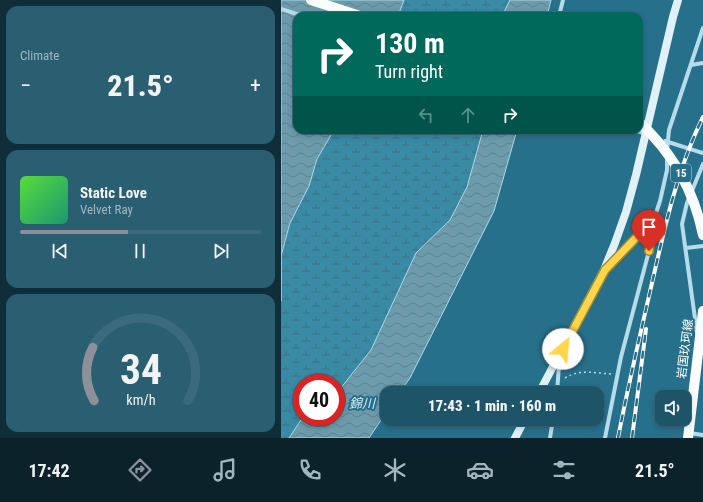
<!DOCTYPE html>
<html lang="en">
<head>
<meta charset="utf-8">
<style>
  body { margin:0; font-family:"Roboto Condensed","Noto Sans JP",sans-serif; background:#2a5e71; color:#f1f3f6; height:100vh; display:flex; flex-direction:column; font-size:15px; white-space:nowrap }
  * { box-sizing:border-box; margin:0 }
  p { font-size:13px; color:#a0b7c0 }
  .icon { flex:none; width:22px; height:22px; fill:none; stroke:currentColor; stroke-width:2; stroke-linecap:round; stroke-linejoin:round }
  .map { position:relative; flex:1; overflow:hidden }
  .panel { display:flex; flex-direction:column; gap:6px; padding:6px; background:#102e39; width:281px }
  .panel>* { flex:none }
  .banner { position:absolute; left:12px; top:12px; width:350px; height:122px; border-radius:12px; box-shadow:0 2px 6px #0003,0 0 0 1px #3b6a7c; background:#00695c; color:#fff; overflow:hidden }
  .buttons { position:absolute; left:374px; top:390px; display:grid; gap:8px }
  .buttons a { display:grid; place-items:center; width:36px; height:36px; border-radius:8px; background:#1d5468; box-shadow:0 2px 6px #0003,0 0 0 1px #3b6a7c; font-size:20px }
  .speed { position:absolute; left:12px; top:374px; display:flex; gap:8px; font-size:20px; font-weight:700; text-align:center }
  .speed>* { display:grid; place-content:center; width:52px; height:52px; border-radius:50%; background:#1d5468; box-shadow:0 2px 6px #0003,0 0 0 1px #3b6a7c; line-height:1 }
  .speed .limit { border:6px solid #d22; background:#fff; color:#111 }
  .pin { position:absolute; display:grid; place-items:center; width:34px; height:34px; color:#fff; margin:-41px -17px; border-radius:50% 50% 50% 0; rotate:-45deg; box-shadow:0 0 4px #0007 }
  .pin .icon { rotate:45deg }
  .me { position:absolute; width:44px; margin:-22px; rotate:28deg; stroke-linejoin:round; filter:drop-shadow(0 0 3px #0008) }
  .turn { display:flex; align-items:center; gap:14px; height:84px; padding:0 16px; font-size:18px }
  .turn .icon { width:52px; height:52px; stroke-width:2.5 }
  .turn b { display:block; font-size:28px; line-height:34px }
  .lanes { display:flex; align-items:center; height:38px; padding:0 16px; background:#0003; justify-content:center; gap:20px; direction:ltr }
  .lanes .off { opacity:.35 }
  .big { font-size:30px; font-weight:800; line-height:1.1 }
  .panel .tile { flex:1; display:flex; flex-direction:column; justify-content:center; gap:6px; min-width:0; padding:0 14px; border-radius:12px; background:#2a5e71 }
  .panel .dial { align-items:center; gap:0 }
  .dial svg { height:104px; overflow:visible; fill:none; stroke:#3b6a7c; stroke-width:7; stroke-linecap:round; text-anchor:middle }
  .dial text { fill:#f1f3f6; stroke:none }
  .song { display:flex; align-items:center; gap:12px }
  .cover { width:48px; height:48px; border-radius:6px; background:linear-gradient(135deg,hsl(110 70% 55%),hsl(160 70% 35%)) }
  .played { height:4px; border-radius:2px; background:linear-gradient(90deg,#8c9099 45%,#3b6a7c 45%) }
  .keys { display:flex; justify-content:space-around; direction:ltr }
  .heat { display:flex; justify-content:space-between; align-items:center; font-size:22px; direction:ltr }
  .trip { position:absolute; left:99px; top:386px; width:224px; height:40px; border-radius:12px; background:#1d5468; box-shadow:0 2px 6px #0003,0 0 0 1px #3b6a7c; font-weight:800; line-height:40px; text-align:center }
  .tabs { display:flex; height:64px; justify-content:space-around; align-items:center; background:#0c222a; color:#a0b7c0 }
  .tabs .icon { width:28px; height:28px }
  .tabs .selected { color:#8c9099 }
  .tabs b { font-size:18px; color:#f1f3f6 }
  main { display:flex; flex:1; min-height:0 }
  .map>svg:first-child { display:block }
  .wetland { fill:url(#wetland-marsh) }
  .water { fill:url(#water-waves); stroke:#aadbea }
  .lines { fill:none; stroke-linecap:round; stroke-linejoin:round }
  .path { stroke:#b6dcea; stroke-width:1.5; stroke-dasharray:2 3; stroke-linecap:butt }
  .street { stroke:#b6dcea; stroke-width:4 }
  .secondary { stroke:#e0f2f8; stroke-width:8 }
  .primary { stroke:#f9fdfe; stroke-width:10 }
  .rail-casing { stroke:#fff; stroke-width:4 }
  .rail { stroke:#27708b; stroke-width:2.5; stroke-dasharray:8; stroke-linecap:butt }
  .primary-bridge { stroke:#f9fdfe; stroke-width:10 }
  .route-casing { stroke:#a68a30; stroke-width:10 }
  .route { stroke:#ffd54a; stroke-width:7 }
  .labels { text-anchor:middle; stroke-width:4; stroke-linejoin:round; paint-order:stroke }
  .shield { fill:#27708b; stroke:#bed4dc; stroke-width:1 }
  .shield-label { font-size:11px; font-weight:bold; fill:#fff }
  .street-label { font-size:12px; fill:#fff; stroke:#27708b }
  .water-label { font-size:13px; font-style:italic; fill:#d4edf5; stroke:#27708b }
</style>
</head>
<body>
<main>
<section class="panel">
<div class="tile"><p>Climate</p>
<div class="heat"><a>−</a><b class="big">21.5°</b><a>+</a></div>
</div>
<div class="tile">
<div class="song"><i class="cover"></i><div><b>Static Love</b><p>Velvet Ray</p></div></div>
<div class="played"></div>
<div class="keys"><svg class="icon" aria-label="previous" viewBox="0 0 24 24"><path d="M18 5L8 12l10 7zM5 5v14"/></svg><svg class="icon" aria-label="pause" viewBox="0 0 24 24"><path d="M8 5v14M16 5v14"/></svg><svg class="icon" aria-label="next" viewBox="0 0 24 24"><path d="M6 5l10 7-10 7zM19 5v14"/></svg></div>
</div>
<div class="tile dial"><svg viewBox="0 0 100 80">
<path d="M14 69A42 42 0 1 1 86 69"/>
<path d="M14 69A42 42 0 0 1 13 28" stroke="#8c9099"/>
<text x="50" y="56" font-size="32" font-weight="700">34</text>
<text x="50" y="72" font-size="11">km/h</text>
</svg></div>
</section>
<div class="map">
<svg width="422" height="438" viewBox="0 0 422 438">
  <defs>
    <pattern id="wetland-marsh" width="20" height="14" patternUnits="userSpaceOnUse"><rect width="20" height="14" fill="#398aa5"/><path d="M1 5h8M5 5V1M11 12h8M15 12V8" fill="none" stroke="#417181"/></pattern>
    <pattern id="water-waves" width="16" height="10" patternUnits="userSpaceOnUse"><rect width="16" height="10" fill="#6c9bac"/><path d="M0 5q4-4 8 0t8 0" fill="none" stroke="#617f8a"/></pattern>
  </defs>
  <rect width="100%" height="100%" fill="#27708b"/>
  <!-- wetland -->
  <path class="wetland" d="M123,0h106l-8,16h-104z
    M53,130h149l-16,57 -17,33 -34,33 -45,97 -35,44v-11h-34v34h3l-4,3 -12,18h-8v-182l9,-33 19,-37 8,-27z"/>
  <!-- water -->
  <path class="water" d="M0,0h123l-6,16h-101v114h37l-17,29 -8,27 -19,37 -9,33v45z
    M229,0h41l-4,16h-45z
    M202,130h34l-23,81 -84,167 -11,15h-12v18l-18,27h-80l12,-18 4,-3h31v-23l35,-44 45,-97 34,-33 17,-33z"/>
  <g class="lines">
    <!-- path -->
    <path class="path" d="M284,378c14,-9 30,-5 46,-4"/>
    <!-- street -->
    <path class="street" d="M0,9l22,7
      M278,16l4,-16
      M410,65l12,-2
      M354,130l11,4
      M384,141l38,12
      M386,150l2,-20 34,-102
      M405,248l17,-2
      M327,266l46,-47
      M416,333l-15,-109 5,-21 16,-39
      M276,361l2,4 -2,28
      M408,433l14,2
      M269,438l3,-19
      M324,438l16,-81 28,-106 5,-32 6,-18 7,-31v-13"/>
    <!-- secondary -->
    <path class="secondary" d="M258,393l65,-123 11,-27 11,-31 10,-37 37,-158 5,-17
      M234,438l10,-19"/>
    <!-- primary -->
    <path class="primary" d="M30,0l49,16
      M407,438l15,-127"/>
    <defs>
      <path id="rail" d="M337,438c10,-52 22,-103 34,-155 13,-57 25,-113 51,-166
        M351,438l14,-109"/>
    </defs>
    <!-- rail casing -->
    <use href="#rail" class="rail-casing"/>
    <!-- rail -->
    <use href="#rail" class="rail"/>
    <!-- primary-bridge -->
    <path class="primary-bridge" d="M358,122c33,30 55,69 64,113"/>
  </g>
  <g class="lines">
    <defs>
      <path id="route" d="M282,349l42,-79 49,-51 -5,32"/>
    </defs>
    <!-- route casing -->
    <use href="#route" class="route-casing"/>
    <!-- route -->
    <use href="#route" class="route"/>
  </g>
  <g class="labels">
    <!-- shield labels -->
    <rect class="shield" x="390" y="164" width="20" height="18" rx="3"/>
    <g class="shield-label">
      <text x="400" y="177">15</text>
    </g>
    <!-- street labels -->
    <g class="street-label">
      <text transform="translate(404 349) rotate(-83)" y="4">岩国玖珂線</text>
    </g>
    <!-- water labels -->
    <g class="water-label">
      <text x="81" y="408">錦川</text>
    </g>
  </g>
</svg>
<div class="buttons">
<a><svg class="icon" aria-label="sound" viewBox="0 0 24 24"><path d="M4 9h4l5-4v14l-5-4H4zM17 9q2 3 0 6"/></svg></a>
</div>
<div class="speed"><div class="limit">40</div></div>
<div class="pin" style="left:368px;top:251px;background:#d93025"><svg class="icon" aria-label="arrive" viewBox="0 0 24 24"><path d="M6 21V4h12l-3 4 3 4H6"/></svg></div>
<svg class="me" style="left:282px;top:349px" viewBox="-20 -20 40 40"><circle r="19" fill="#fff"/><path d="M0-13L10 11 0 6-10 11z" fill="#ffd54a"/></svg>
<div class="trip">17:43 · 1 min · 160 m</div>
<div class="banner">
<div class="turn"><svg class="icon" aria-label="right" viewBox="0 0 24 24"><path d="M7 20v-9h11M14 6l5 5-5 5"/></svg><div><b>130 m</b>Turn right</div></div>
<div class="lanes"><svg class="icon off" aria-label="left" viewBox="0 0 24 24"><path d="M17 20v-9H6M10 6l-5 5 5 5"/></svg><svg class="icon off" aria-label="ahead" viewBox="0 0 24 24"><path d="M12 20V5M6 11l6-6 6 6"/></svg><svg class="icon" aria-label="right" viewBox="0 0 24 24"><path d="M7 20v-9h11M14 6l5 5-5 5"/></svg></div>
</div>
</div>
</main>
<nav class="tabs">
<b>17:42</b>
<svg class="icon selected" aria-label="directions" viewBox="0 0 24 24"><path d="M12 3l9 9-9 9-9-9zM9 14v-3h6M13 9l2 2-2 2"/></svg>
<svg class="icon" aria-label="music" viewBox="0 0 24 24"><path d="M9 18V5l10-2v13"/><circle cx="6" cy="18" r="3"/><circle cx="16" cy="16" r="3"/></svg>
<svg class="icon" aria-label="phone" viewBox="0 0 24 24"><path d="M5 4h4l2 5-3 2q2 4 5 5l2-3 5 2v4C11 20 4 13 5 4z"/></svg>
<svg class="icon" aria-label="climate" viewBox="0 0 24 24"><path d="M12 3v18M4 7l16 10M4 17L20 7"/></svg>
<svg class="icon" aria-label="car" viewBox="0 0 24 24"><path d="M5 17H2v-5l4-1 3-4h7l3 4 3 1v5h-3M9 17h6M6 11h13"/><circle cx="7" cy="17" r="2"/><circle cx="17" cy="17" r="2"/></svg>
<svg class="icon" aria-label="filters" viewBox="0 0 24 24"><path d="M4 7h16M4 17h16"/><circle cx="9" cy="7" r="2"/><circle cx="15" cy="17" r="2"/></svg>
<b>21.5°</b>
</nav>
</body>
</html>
